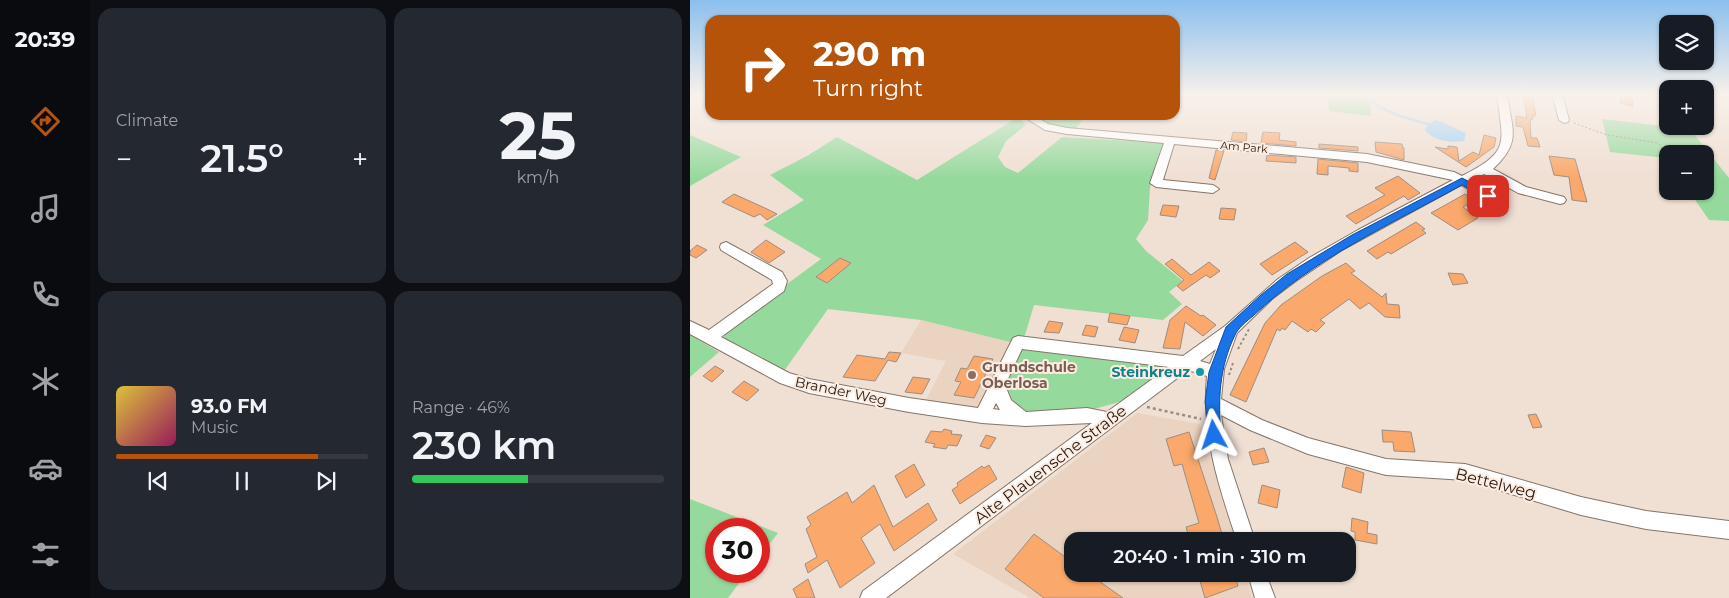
<!DOCTYPE html>
<html lang="en">
<head>
<meta charset="utf-8">
<style>
  body { margin:0; font-family:Montserrat,sans-serif; background:#242831; color:#f1f3f6; height:100vh; display:flex; flex-direction:column; font-size:19px; white-space:nowrap }
  * { box-sizing:border-box; margin:0 }
  p { font-size:16px; color:#9ea1a6 }
  .icon { flex:none; width:28px; height:28px; fill:none; stroke:currentColor; stroke-width:2; stroke-linecap:round; stroke-linejoin:round }
  .map { position:relative; flex:1; overflow:hidden }
  .panel { display:flex; flex-direction:column; gap:8px; padding:8px; background:#0d0f14; width:600px }
  .panel>* { flex:none }
  .top-card { position:absolute; left:15px; top:15px; width:475px; height:105px; border-radius:15px; box-shadow:0 1px 4px #0004; background:#b45309; color:#fff; overflow:hidden }
  .tools { position:absolute; left:969px; top:15px; display:grid; gap:10px }
  .tools a { display:grid; place-items:center; width:55px; height:55px; border-radius:10px; background:#171b24; box-shadow:0 1px 4px #0004; font-size:25px }
  .speed { position:absolute; left:15px; top:518px; display:flex; gap:10px; font-size:25px; font-weight:700; text-align:center }
  .speed>* { display:grid; place-content:center; width:65px; height:65px; border-radius:50%; background:#171b24; box-shadow:0 1px 4px #0004; line-height:1 }
  .speed .limit { border:8px solid #d22; background:#fff; color:#111 }
  .pin { position:absolute; display:grid; place-items:center; width:42px; height:42px; color:#fff; margin:-21px; border-radius:10px; box-shadow:0 2px 8px #0006 }
  .me { position:absolute; width:55px; margin:-28px; rotate:355deg; stroke-linejoin:round; filter:drop-shadow(0 0 4px #0008) }
  .turn { display:flex; align-items:center; gap:18px; height:105px; padding:0 25px; font-size:22px }
  .turn .icon { width:65px; height:65px; stroke-width:2.5 }
  .turn b { display:block; font-size:35px; line-height:42px }
  .big { font-size:38px; font-weight:600; line-height:1.1 }
  .panel .widget { flex:1; display:flex; flex-direction:column; justify-content:center; gap:8px; min-width:0; padding:0 18px; border-radius:15px; background:#242831 }
  .panel .dial { align-items:center; gap:0 }
  .dial b { font-size:65px; line-height:1 }
  .song { display:flex; align-items:center; gap:15px }
  .cover { width:60px; height:60px; border-radius:8px; background:linear-gradient(135deg,hsl(50 70% 55%),hsl(330 70% 35%)) }
  .played { height:5px; border-radius:2px; background:linear-gradient(90deg,#b45309 80%,#363941 80%) }
  .keys { display:flex; justify-content:space-around; direction:ltr }
  .heat { display:flex; justify-content:space-between; align-items:center; font-size:28px; direction:ltr }
  .charge { height:8px; border-radius:4px; background:linear-gradient(90deg,#34c759 46%,#363941 0) }
  .panel .tiles { flex:1; display:grid; gap:8px; grid-template-columns:repeat(2,1fr) }
  .trip { position:absolute; left:374px; top:532px; width:292px; height:50px; border-radius:15px; background:#171b24; box-shadow:0 1px 4px #0004; font-weight:600; line-height:50px; text-align:center }
  main { display:flex; flex:1; min-height:0 }
  .tab-bar { display:flex; flex-direction:column; width:90px; justify-content:space-around; align-items:center; background:#090b0e; color:#9ea1a6 }
  .tab-bar .icon { width:35px; height:35px }
  .tab-bar .active { color:#b45309 }
  .tab-bar b { font-size:22px; color:#f1f3f6 }
  .map>svg:first-child { display:block }
  .built { fill:#ebd3c2 }
  .green { fill:#96d99d }
  .water { fill:#a0d0f7 }
  .lines { fill:none; stroke-linecap:round; stroke-linejoin:round }
  .stream { stroke:#a0d0f7; stroke-width:2.5 }
  .building { fill:#faa86b; stroke:#9d8d82 }
  .minor-casing { stroke:#84756a; stroke-width:2 }
  .path-far2 { stroke:#988c83; stroke-width:1; stroke-dasharray:2 2; stroke-linecap:butt }
  .path-far1 { stroke:#988c83; stroke-width:2; stroke-dasharray:2.5 2.5; stroke-linecap:butt }
  .path { stroke:#988c83; stroke-width:2.5; stroke-dasharray:3 3; stroke-linecap:butt }
  .minor { fill:#fff; fill-rule:evenodd }
  .route { fill:#1a73e8; stroke:#114b97 }
  .culture-dot { fill:#0f9aa8; stroke:#feece0; stroke-width:2 }
  .education-dot { fill:#8d6e63; stroke:#feece0; stroke-width:2 }
  .labels { text-anchor:middle; stroke-width:4; stroke-linejoin:round; paint-order:stroke }
  .far-street-label { font-size:11px; fill:#201a16; stroke:#feece0 }
  .education-label { font-size:14px; font-weight:bold; fill:#785e54; stroke:#feece0; text-anchor:start }
  .culture-label { font-size:14px; font-weight:bold; fill:#0d838f; stroke:#feece0; text-anchor:end }
  .street-label { font-size:14px; fill:#201a16; stroke:#feece0 }
  .near-street-label { font-size:16px; fill:#201a16; stroke:#feece0 }
</style>
</head>
<body>
<main>
<nav class="tab-bar">
<b>20:39</b>
<svg class="icon active" aria-label="directions" viewBox="0 0 24 24"><path d="M12 3l9 9-9 9-9-9zM9 14v-3h6M13 9l2 2-2 2"/></svg>
<svg class="icon" aria-label="music" viewBox="0 0 24 24"><path d="M9 18V5l10-2v13"/><circle cx="6" cy="18" r="3"/><circle cx="16" cy="16" r="3"/></svg>
<svg class="icon" aria-label="phone" viewBox="0 0 24 24"><path d="M5 4h4l2 5-3 2q2 4 5 5l2-3 5 2v4C11 20 4 13 5 4z"/></svg>
<svg class="icon" aria-label="climate" viewBox="0 0 24 24"><path d="M12 3v18M4 7l16 10M4 17L20 7"/></svg>
<svg class="icon" aria-label="car" viewBox="0 0 24 24"><path d="M5 17H2v-5l4-1 3-4h7l3 4 3 1v5h-3M9 17h6M6 11h13"/><circle cx="7" cy="17" r="2"/><circle cx="17" cy="17" r="2"/></svg>
<svg class="icon" aria-label="filters" viewBox="0 0 24 24"><path d="M4 7h16M4 17h16"/><circle cx="9" cy="7" r="2"/><circle cx="15" cy="17" r="2"/></svg>
</nav>
<section class="panel">
<div class="tiles">
<div class="widget"><p>Climate</p>
<div class="heat"><a>−</a><b class="big">21.5°</b><a>+</a></div>
</div>
<div class="widget dial"><b>25</b><p>km/h</p></div>
<div class="widget">
<div class="song"><i class="cover"></i><div><b>93.0 FM</b><p>Music</p></div></div>
<div class="played"></div>
<div class="keys"><svg class="icon" aria-label="previous" viewBox="0 0 24 24"><path d="M18 5L8 12l10 7zM5 5v14"/></svg><svg class="icon" aria-label="pause" viewBox="0 0 24 24"><path d="M8 5v14M16 5v14"/></svg><svg class="icon" aria-label="next" viewBox="0 0 24 24"><path d="M6 5l10 7-10 7zM19 5v14"/></svg></div>
</div>
<div class="widget"><p>Range · 46%</p><b class="big">230 km</b><div class="charge"></div></div>
</div>
</section>
<div class="map">
<svg width="1039" height="598" viewBox="0 0 1039 598">
  <rect width="100%" height="100%" fill="#f0dfd3"/>
  <!-- built -->
  <path class="built" d="M231,320l93,23 -35,66 -53,-9 20,-39 -45,-8z
    M447,413l63,11 36,117h-164v33h174l6,24h-222l-77,-44z"/>
  <!-- green -->
  <path class="green" d="M638,94h37l6,12v10l-42,-5z
    M342,115h54l-11,15 -28,-4z
    M328,117l8,8 -20,16 -8,16 7,10 13,6 44,-36 105,6 -17,45 -2,32 -12,19 10,12 37,30 -14,11 13,12 -19,16 -129,-15 -9,30 -11,8 -93,-23 -93,-11 -44,62 -61,-29 3,-13 95,-70 -58,-34 41,-25 -34,-25 37,-19 30,-19 80,43z
    M912,119l88,10 39,49v43l-20,-1 -20,-29h16v-37h-37l-1,6 -1,-2 -56,-6z
    M0,135l51,22 -51,29z
    M0,335l29,17 -29,25z
    M331,348l142,18 3,5 -36,28 -36,10 -64,5 -10,-1 -13,-13 -4,-13z
    M0,499l88,34 -19,25v-29h-43v42h32l-20,27h-38z"/>
  <!-- water -->
  <path class="water" d="M746,120c11,3 19,9 30,13l-2,8c-14,2 -30,0 -39,-11l3,-6z"/>
  <g class="lines">
    <!-- stream -->
    <path class="stream" d="M673,94c21,19 39,23 65,30"/>
  </g>
  <!-- building -->
  <path class="building" d="M833,94h9l4,22 -3,-1v4l-3,1 1,18h6l3,9 -12,-1 -5,-19 -7,-1v-10l11,2z
    M931,94h10l2,12 -13,-3z
    M543,132l14,1 -1,9 -15,-2z
    M573,132l17,1 -1,7 17,2v4l-35,-3z
    M794,135l12,3 -2,9 -28,20 -31,-20 13,2v-3l9,1 2,14 14,-9 6,3z
    M685,142l27,2 1,4h1v12l-28,-8z
    M629,144l39,3v4l-39,-3z
    M526,150l8,1 -9,29 -6,-2z
    M577,155l29,2v6l-30,-2z
    M859,156l26,3 12,43 -15,-2 -3,-23 -15,-2z
    M628,159l40,4v9l-9,-1v-3l-21,-2v9l-11,-1z
    M708,176l22,17 -12,7 -4,-4 -48,28 -10,-8 39,-21 -10,-7z
    M44,194l33,15 10,5 -10,6 -7,-6 -6,3 -32,-15z
    M775,194l10,7 -12,6 15,11 -20,12 -27,-17z
    M473,205l16,1 -3,11 -16,-2z
    M531,208l15,1 -2,11 -15,-1z
    M726,222l9,7 -3,1 4,3 -35,21 -3,-2 -11,7 -10,-8z
    M76,240l19,12 -16,11 -18,-11z
    M605,242l13,10 -36,23 -12,-11z
    M7,245l10,5 -11,8 -6,-3v-4z
    M150,258l11,5 -24,20 -11,-6z
    M482,259l19,16 18,-13 11,9 -10,7 -4,-3 -23,16 -6,-5 7,-6 -19,-16z
    M656,263l9,8 -4,2 31,24 4,-4 1,11 12,1 1,13 -15,-1 -16,-14 -9,6 -11,-10 -29,21 5,3 -9,9 -5,-3 -3,3 -16,-11 -7,9 -3,-2 -2,3 -3,-2 -31,73 -16,-7 35,-72 16,-18 41,-29z
    M758,273l15,1 5,9 -15,2z
    M496,306l15,10 2,-1 13,10 -13,11 -18,-14 -5,27 -17,-1 7,-28z
    M420,313l20,3 -3,9 -19,-3z
    M359,321l14,2 -4,10 -15,-1z
    M396,325l12,2 -3,10 -13,-2z
    M434,327l15,3 -4,13 -16,-3z
    M199,352l12,1 -5,9 -8,-2 -13,21 -32,-4 14,-22 28,4z
    M284,356l19,3 -19,39 -20,-3 7,-13 -6,-1 6,-13 6,1z
    M25,366l9,5 -12,11 -9,-6z
    M223,377l17,2 -8,15 -17,-2z
    M54,381l15,9 -12,11 -15,-9z
    M846,414l6,13 -9,1 -5,-13z
    M254,429l8,2 -1,3 11,1 -5,11 -9,-1 -2,4 -13,-2 2,-3 -10,-2 6,-11 11,1z
    M692,430l29,2 4,20 -21,-1 -1,-9h-10z
    M499,432l28,85 7,24h-34l-4,-14 13,-4 -17,-59 -8,2 -8,-27z
    M296,435l10,3 -7,11 -9,-3z
    M574,448l5,14 -16,3 -4,-13z
    M224,464l11,21 -19,13 -11,-22z
    M299,465l8,14 -37,25 -8,-14 6,-4 -1,-3 25,-17 2,2z
    M656,467l18,6 -3,20 -19,-6z
    M184,485l19,42 35,-24 9,17 -43,31 -14,-27 -19,14 14,25 -35,25 -13,-28 -19,13 -3,-9 12,-7 -11,-28 5,-4 -4,-8 40,-25 5,11z
    M572,485l18,5 -3,18 -19,-5z
    M662,518l16,4 -1,11 10,2v9l-22,-4v-8l-4,-1z
    M344,534l38,28v12h17l34,24h-79l-39,-29z
    M508,574h36l4,12 -33,12z
    M118,579l7,19h-18l-4,-9z"/>
  <g class="lines">
    <defs>
      <path id="minor" d="M807,94h10c5,36 15,48 -14,75l33,18 38,10 2,3 -2,3 -4,1 -42,-11 -34,-19 -13,7 32,18 2,3 -2,3h-8l-34,-20 -119,65 -46,31 -24,18 -35,34 -13,36 -3,30 41,21 46,18 78,21 79,5 116,33 65,14 83,10v18l-83,-10 -65,-14 -116,-35 -79,-5 -78,-21 -58,-24 -29,-15 7,44 27,82h-18c-18,-54 -36,-107 -30,-165l-19,-6 -302,228h-26l3,-7 229,-168 -67,3 -43,-3 -73,-11 -100,-19 -29,-10 -90,-49v-13l19,9 64,-46 -1,-4 -51,-30 -1,-3 1,-3 5,-2 56,30 5,9 -3,10 -63,46 68,36 20,6 100,19 69,10 35,-70 5,-2 165,20 42,-30 53,-47 31,-21 49,-28 95,-50 -86,-18 -193,-18 -11,36 50,5 6,4 -6,4 -57,-6 -6,-4 14,-40 -97,-9 -22,-4 -24,-15h12l15,9 19,4 300,26 87,18 8,4c49,-25 41,-32 35,-82zM332,349l147,18 -62,45 -20,-4 -61,4 -15,-12 -6,-15zM526,349l-6,15 -10,-3zM306,403l4,7 -7,-1z
        M862,94h10l7,26 -1,2 -4,1 -5,-3z
        M558,574h18l9,24h-20z"/>
    </defs>
    <!-- minor casing -->
    <use href="#minor" class="minor-casing"/>
    <!-- path-far2 -->
    <path class="path-far2" d="M884,123l33,12 51,8 10,11"/>
    <!-- path-far1 -->
    <path class="path-far1" d="M548,349l11,-20
      M539,375l4,-12"/>
    <!-- path -->
    <path class="path" d="M457,407l54,12"/>
    <!-- minor -->
    <use href="#minor" class="minor"/>
  </g>
  <!-- sky -->
  <linearGradient id="sky" x2="0" y2="1"><stop stop-color="#8bbfee"/><stop offset="0.53" stop-color="#f8f1eb"/><stop offset="1" stop-color="#f8f1eb" stop-opacity="0"/></linearGradient>
  <rect width="1039" height="178" fill="url(#sky)"/>
  <!-- route -->
  <path class="route" d="M772,178l29,15v5h-6l-23,-13c-71,39 -149,74 -209,131 -6,5 -15,12 -18,19 -16,33 -17,65 -14,100l-2,5 -5,1 -4,-1 -5,-38 4,-30 17,-45 35,-32 26,-21 65,-39z"/>
  <!-- markers -->
  <circle class="culture-dot" cx="510" cy="372" r="5"/>
  <circle class="education-dot" cx="282" cy="375" r="5"/>
  <g class="labels">
    <!-- far-street labels -->
    <g class="far-street-label">
      <text transform="translate(554 147) rotate(5)" y="4">Am Park</text>
    </g>
    <!-- education labels -->
    <g class="education-label">
      <text x="292" y="372">Grundschule<tspan x="292" dy="16">Oberlosa</tspan></text>
    </g>
    <!-- culture labels -->
    <g class="culture-label">
      <text x="500" y="377">Steinkreuz</text>
    </g>
    <!-- street labels -->
    <g class="street-label">
      <text transform="translate(151 391) rotate(12)" y="5">Brander Weg</text>
    </g>
    <!-- near-street labels -->
    <g class="near-street-label">
      <text transform="translate(360 464) rotate(-37)" y="6">Alte Plauensche Straße</text>
      <text transform="translate(806 483) rotate(14)" y="6">Bettelweg</text>
    </g>
  </g>
</svg>
<div class="tools">
<a><svg class="icon" aria-label="layers" viewBox="0 0 24 24"><path d="M12 4l9 5-9 5-9-5zM3 14l9 5 9-5"/></svg></a>
<a>+</a>
<a>−</a>
</div>
<div class="speed"><div class="limit">30</div></div>
<div class="pin" style="left:798px;top:196px;background:#d93025"><svg class="icon" aria-label="arrive" viewBox="0 0 24 24"><path d="M6 21V4h12l-3 4 3 4H6"/></svg></div>
<svg class="me" style="left:524px;top:435px" viewBox="-20 -20 40 40"><path d="M0-17L14 15 0 8-14 15z" fill="#1a73e8" stroke="#fff" stroke-width="4"/></svg>
<div class="trip">20:40 · 1 min · 310 m</div>
<div class="top-card">
<div class="turn"><svg class="icon" aria-label="right" viewBox="0 0 24 24"><path d="M7 20v-9h11M14 6l5 5-5 5"/></svg><div><b>290 m</b>Turn right</div></div>
</div>
</div>
</main>
</body>
</html>
